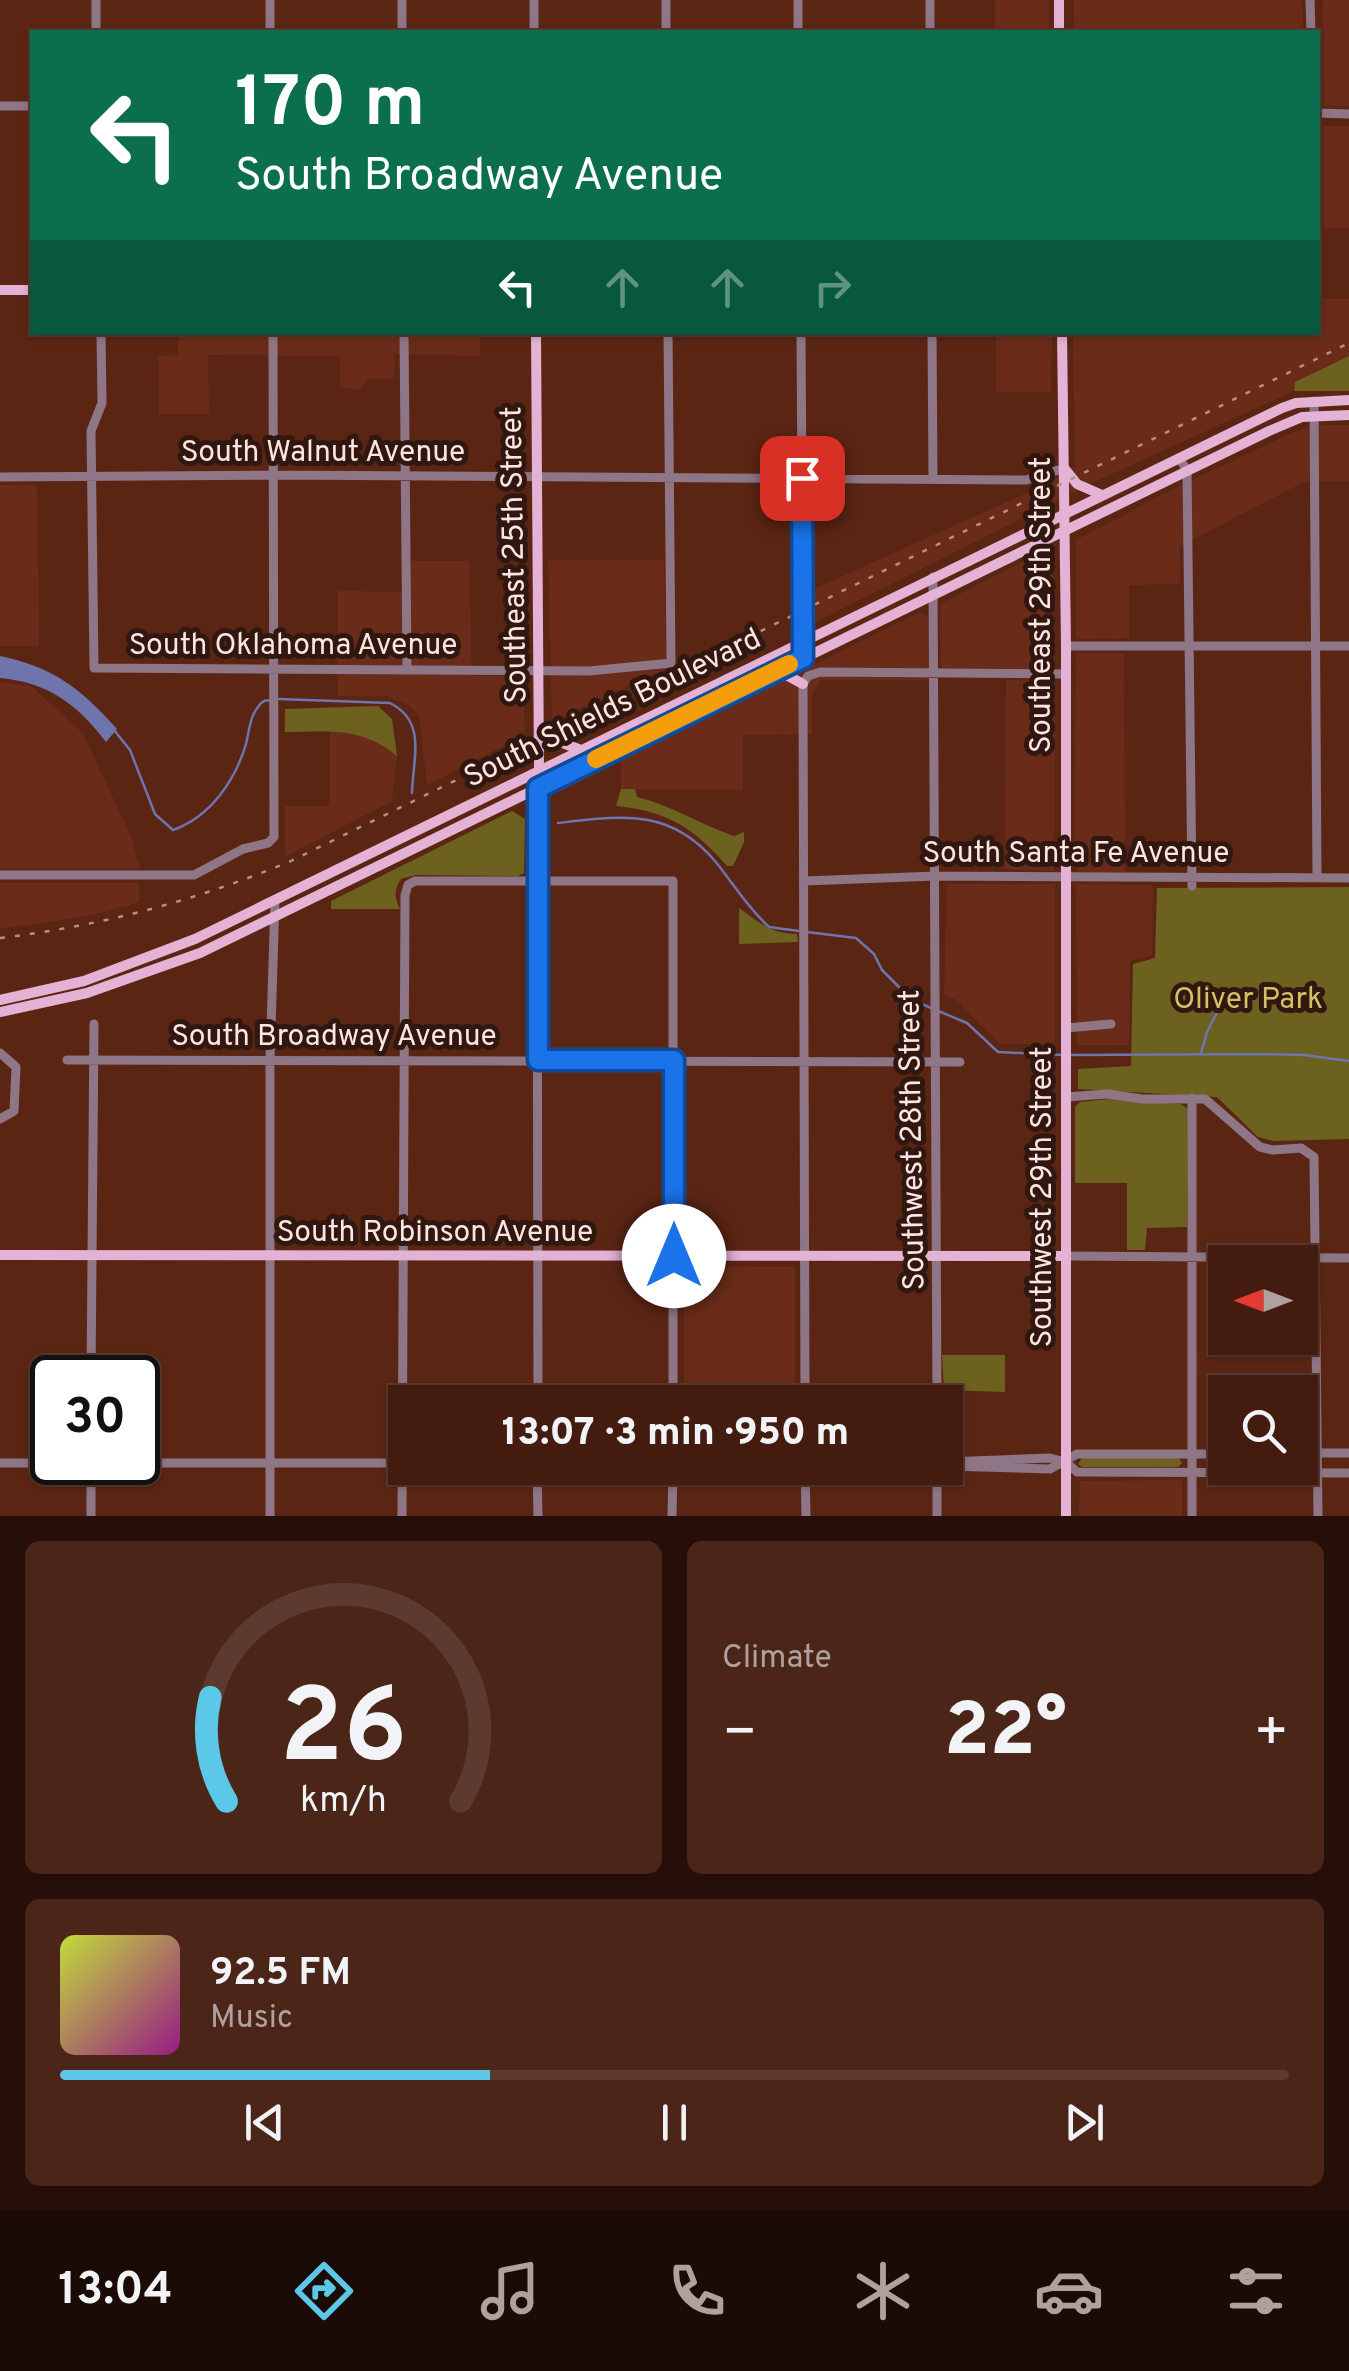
<!DOCTYPE html>
<html lang="en">
<head>
<meta charset="utf-8">
<style>
  body { margin:0; font-family:Overpass,sans-serif; background:#4b2518; color:#f1f3f6; height:100vh; display:flex; flex-direction:column; font-size:38px; white-space:nowrap }
  * { box-sizing:border-box; margin:0 }
  p { font-size:32px; color:#afa19e }
  .icon { flex:none; width:55px; height:55px; fill:none; stroke:currentColor; stroke-width:2; stroke-linecap:round; stroke-linejoin:round }
  .map { position:relative; height:1516px; overflow:hidden }
  .panel { display:flex; flex-direction:column; gap:25px; padding:25px; background:#250f08; flex:1 }
  .panel>* { flex:none }
  .banner { position:absolute; left:30px; top:30px; width:1290px; height:305px; border-radius:0px; box-shadow:0 2px 8px #0004,0 0 0 2px #5c3a2f; background:#0b6e4f; color:#fff; overflow:hidden }
  .needle { width:65px; rotate:270deg }
  .tools { position:absolute; left:1208px; top:1245px; display:grid; gap:20px }
  .tools a { display:grid; place-items:center; width:110px; height:110px; border-radius:0px; background:#441c0f; box-shadow:0 2px 8px #0004,0 0 0 2px #5c3a2f; font-size:50px }
  .speed { position:absolute; left:30px; top:1355px; display:flex; gap:20px; font-size:50px; font-weight:700; text-align:center }
  .speed>* { display:grid; place-content:center; width:130px; height:130px; border-radius:50%; background:#441c0f; box-shadow:0 2px 8px #0004,0 0 0 2px #5c3a2f; line-height:1 }
  .speed .limit { border:5px solid #111; border-radius:15px; background:#fff; color:#111 }
  .pin { position:absolute; display:grid; place-items:center; width:85px; height:85px; color:#fff; margin:-42px; border-radius:20px; box-shadow:0 5px 15px #0006 }
  .me { position:absolute; width:110px; margin:-55px; rotate:0deg; stroke-linejoin:round; filter:drop-shadow(0 0 8px #0008) }
  .turn { display:flex; align-items:center; gap:35px; height:210px; padding:0 40px; font-size:45px }
  .turn .icon { width:130px; height:130px; stroke-width:2.5 }
  .turn b { display:block; font-size:70px; line-height:85px }
  .lanes { display:flex; align-items:center; height:95px; padding:0 40px; background:#0003; justify-content:center; gap:50px; direction:ltr }
  .lanes .off { opacity:.35 }
  .big { font-size:75px; font-weight:800; line-height:1.1 }
  .panel .tile { flex:1; display:flex; flex-direction:column; justify-content:center; gap:15px; min-width:0; padding:0 35px; border-radius:15px; background:#4b2518 }
  .panel .dial { align-items:center; gap:0 }
  .dial svg { height:260px; overflow:visible; fill:none; stroke:#5c3a2f; stroke-width:7; stroke-linecap:round; text-anchor:middle }
  .dial text { fill:#f1f3f6; stroke:none }
  .song { display:flex; align-items:center; gap:30px }
  .cover { width:120px; height:120px; border-radius:15px; background:linear-gradient(135deg,hsl(70 70% 55%),hsl(310 70% 35%)) }
  .played { height:10px; border-radius:5px; background:linear-gradient(90deg,#5ac8e6 35%,#5c3a2f 35%) }
  .keys { display:flex; justify-content:space-around; direction:ltr }
  .heat { display:flex; justify-content:space-between; align-items:center; font-size:55px; direction:ltr }
  .panel .tiles { flex:1; display:grid; gap:25px; grid-template-columns:1fr 1fr }
  .tile:last-child { grid-column:span 2 }
  .trip { position:absolute; left:388px; top:1385px; width:575px; height:100px; border-radius:0px; background:#441c0f; box-shadow:0 2px 8px #0004,0 0 0 2px #5c3a2f; font-weight:800; line-height:100px; text-align:center }
  .tab-bar { display:flex; height:160px; justify-content:space-around; align-items:center; background:#1b0b06; color:#afa19e }
  .tab-bar .icon { width:70px; height:70px }
  .tab-bar .on { color:#5ac8e6 }
  .tab-bar b { font-size:45px; color:#f1f3f6 }
  .map>svg:first-child { display:block }
  .built { fill:#6a2c18 }
  .green { fill:#6d6120 }
  .water { fill:#6e74ac }
  .lines { fill:none; stroke-linecap:round; stroke-linejoin:round }
  .stream { stroke:#6e74ac; stroke-width:2.5 }
  .minor { stroke:#8e7686; stroke-width:9 }
  .major { stroke:#e4b2d4; stroke-width:10 }
  .rail { stroke:#b49084; stroke-width:2.5; stroke-dasharray:5 10; stroke-linecap:butt }
  .route-casing { stroke:#114b97; stroke-width:25 }
  .route { stroke:#1a73e8; stroke-width:18 }
  .slow { stroke:#f59e0b; stroke-width:18 }
  .labels { text-anchor:middle; stroke-width:10; stroke-linejoin:round; paint-order:stroke }
  .street-label { font-size:30px; fill:#fce6df; stroke:#301810 }
  .park-label { font-size:30px; fill:#d3c064; stroke:#301810 }
</style>
</head>
<body>
<div class="map">
<svg width="1349" height="1516" viewBox="0 0 1349 1516">
  <rect width="100%" height="100%" fill="#5b2514"/>
  <!-- built -->
  <path class="built" d="M995,0h54v32h-54z
    M1074,0h228l1,32h-229z
    M1323,0h26v106h-25z
    M1323,126h26v102h-26z
    M1318,299h31v57l-54,26 -1,9 -202,92 -284,143v-32l8,-6 235,-106 24,-15 -2,-134 245,-1z
    M178,333h302v23l-85,-2 -1,24 -26,1 -9,10 -19,-1v-32l-132,-1 1,59h-50l-1,-58 20,-1z
    M996,333h56l-1,59h-55z
    M1322,425h27v56l-45,1 -124,64v38l-51,1v53l-53,1v-99l101,-53 121,-57z
    M0,485h37l2,161h-39z
    M1036,555h9l7,6 1,108 -112,-1 -1,-64z
    M548,560h116l2,109 -114,52z
    M411,561h58l3,115h51l2,59 -98,50 -8,-70 -12,-11 -21,-8h-48v-105l72,1z
    M920,612l8,4 1,64h-108l-9,14v40l-69,1v55l-122,-1v-28z
    M1076,653l48,1 1,218h-46l-5,-7z
    M1006,680l49,1 -1,190 -49,-2z
    M0,682l31,4 52,47 48,104 9,32h-140z
    M330,732h23l16,4 28,20 -5,45 -107,56v-51h45z
    M0,883h139v19l-46,13 -93,14z
    M947,884h108v160h-55l-43,-44 -13,-5z
    M1076,884l77,1 -1,70 -22,6 -1,84h-52z
    M691,1267h104v135h-111v-129z
    M1182,1480v36h-103l1,-35z"/>
  <!-- green -->
  <path class="green" d="M1349,356v35h-55l1,-9z
    M378,706l14,13 5,37c-37,-30 -66,-24 -112,-24v-23z
    M621,789h14l2,8c34,8 65,28 97,39l10,-4v10l-11,24h-6c-34,-39 -60,-55 -111,-60z
    M512,811l13,8 -1,54 -6,3 -102,-1 -15,4c-7,11 -7,18 -1,30h-69v-8z
    M1349,887v252l-76,2 -15,-4 -41,-40 -139,-8v-20l53,-3 2,-102 22,-6 2,-70z
    M739,908c21,15 31,25 58,26l1,8 -59,2z
    M1109,1099l72,5 7,5 -1,118 -40,1 -2,22h-18v-67h-52v-76l5,-5z
    M942,1355h63v37l-61,-2z
    M1178,1457l4,6 -4,4h-96l-4,-3 4,-6z"/>
  <!-- water -->
  <path class="water" d="M0,656c54,11 81,33 117,73l-11,13c-28,-37 -58,-60 -106,-64z"/>
  <g class="lines">
    <!-- stream -->
    <path class="stream" d="M279,699l111,4c37,19 23,54 22,90
      M114,730l16,20 25,64 18,16c37,-13 62,-49 73,-86 3,-12 4,-28 12,-37 5,-7 6,-6 13,-7
      M558,823c62,-7 111,-16 157,38 18,22 32,46 54,66l30,4
      M807,932l49,6 18,16 8,16 22,22 20,13 43,18 31,29 65,3
      M1201,1053l6,-21 17,-33 23,-9
      M1071,1055l191,-1 42,1 45,6"/>
    <!-- minor -->
    <path class="minor" d="M96,0v32
      M270,0v32
      M402,0v32
      M534,0v32
      M666,0v32
      M798,0v32
      M930,0v32
      M1310,0l1,32
      M0,106h32
      M1318,113l31,1
      M101,332l1,71 -11,28 3,237 495,3 82,-8 -3,-331
      M404,332l3,338
      M801,332l2,326
      M932,332l1,147
      M1314,401l3,476
      M1179,458l8,12 5,416
      M0,477l274,-2 752,5 39,-12
      M933,577l4,825
      M1066,646h283
      M537,788l1,614
      M0,875h194l49,-26 25,-6 6,-6 -1,-505
      M804,881l132,-5 413,2
      M1066,1028l45,-4
      M0,1053l16,14 -2,44 -14,8
      M67,1060l893,2
      M1066,1097l41,-3 36,5h62l55,48 13,3 28,-2 13,9 4,359
      M1192,1098v418
      M1066,1256l283,2
      M91,1378l3,-354
      M805,1402l-2,-718 5,-8 12,-4 246,2
      M1300,1453h49
      M91,1462v54
      M945,1462l105,-4 16,4 11,10 272,1
      M0,1463h402
      M945,1466l105,3 27,-15h148
      M537,1468l1,48
      M805,1468l1,48
      M270,1516v-456l5,-160
      M402,1516l3,-621 3,-10 7,-4h258v521
      M672,1516l1,-48
      M937,1516v-48"/>
    <!-- major -->
    <path class="major" d="M1059,0v32
      M0,290h32
      M536,332l3,440
      M1062,332l4,314v870
      M1065,469l12,15 25,11
      M777,670l26,14
      M540,728l20,14 21,8
      M0,1000l84,-19 111,-42 1087,-531 14,-5 53,-3
      M0,1012l87,-19 113,-40 1069,-522 33,-14 47,-2
      M0,1255l1066,1"/>
    <!-- rail -->
    <path class="rail" d="M0,938c101,-12 198,-38 291,-77l1058,-518"/>
  </g>
  <g class="lines">
    <defs>
      <path id="route" d="M674,1256v-196h-136v-272l265,-130 -1,-180"/>
    </defs>
    <!-- route casing -->
    <use href="#route" class="route-casing"/>
    <!-- route -->
    <use href="#route" class="route"/>
    <!-- slow -->
    <path class="slow" d="M596,759l193,-95"/>
  </g>
  <g class="labels">
    <!-- street labels -->
    <g class="street-label">
      <text x="323" y="461">South Walnut Avenue</text>
      <text transform="translate(513 555) rotate(-91)" y="10">Southeast 25th Street</text>
      <text transform="translate(1040 605) rotate(-90)" y="10">Southeast 29th Street</text>
      <text x="293" y="654">South Oklahoma Avenue</text>
      <text transform="translate(612 707) rotate(-26)" y="10">South Shields Boulevard</text>
      <text x="1076" y="862">South Santa Fe Avenue</text>
      <text x="334" y="1045">South Broadway Avenue</text>
      <text transform="translate(911 1140) rotate(-91)" y="10">Southwest 28th Street</text>
      <text transform="translate(1041 1197) rotate(-90)" y="10">Southwest 29th Street</text>
      <text x="435" y="1241">South Robinson Avenue</text>
    </g>
    <!-- park labels -->
    <g class="park-label">
      <text x="1248" y="1008">Oliver Park</text>
    </g>
  </g>
</svg>
<div class="tools">
<a><svg class="needle" viewBox="-14 -14 28 28"><path d="M0-13l5 13h-10z" fill="#e53935"/><path d="M0 13l5-13h-10z" fill="#afa19e"/></svg></a>
<a><svg class="icon" aria-label="search" viewBox="0 0 24 24"><circle cx="10" cy="10" r="6"/><path d="M15 15l6 6"/></svg></a>
</div>
<div class="speed"><div class="limit">30</div></div>
<div class="pin" style="left:802px;top:478px;background:#d93025"><svg class="icon" aria-label="arrive" viewBox="0 0 24 24"><path d="M6 21V4h12l-3 4 3 4H6"/></svg></div>
<svg class="me" style="left:674px;top:1256px" viewBox="-20 -20 40 40"><circle r="19" fill="#fff"/><path d="M0-13L10 11 0 6-10 11z" fill="#1a73e8"/></svg>
<div class="trip">13:07 · 3 min · 950 m</div>
<div class="banner">
<div class="turn"><svg class="icon" aria-label="left" viewBox="0 0 24 24"><path d="M17 20v-9H6M10 6l-5 5 5 5"/></svg><div><b>170 m</b>South Broadway Avenue</div></div>
<div class="lanes"><svg class="icon" aria-label="left" viewBox="0 0 24 24"><path d="M17 20v-9H6M10 6l-5 5 5 5"/></svg><svg class="icon off" aria-label="ahead" viewBox="0 0 24 24"><path d="M12 20V5M6 11l6-6 6 6"/></svg><svg class="icon off" aria-label="ahead" viewBox="0 0 24 24"><path d="M12 20V5M6 11l6-6 6 6"/></svg><svg class="icon off" aria-label="right" viewBox="0 0 24 24"><path d="M7 20v-9h11M14 6l5 5-5 5"/></svg></div>
</div>
</div>
<section class="panel">
<div class="tiles">
<div class="tile dial"><svg viewBox="0 0 100 80">
<path d="M14 69A42 42 0 1 1 86 69"/>
<path d="M14 69A42 42 0 0 1 9 37" stroke="#5ac8e6"/>
<text x="50" y="56" font-size="32" font-weight="700">26</text>
<text x="50" y="72" font-size="11">km/h</text>
</svg></div>
<div class="tile"><p>Climate</p>
<div class="heat"><a>−</a><b class="big">22°</b><a>+</a></div>
</div>
<div class="tile">
<div class="song"><i class="cover"></i><div><b>92.5 FM</b><p>Music</p></div></div>
<div class="played"></div>
<div class="keys"><svg class="icon" aria-label="previous" viewBox="0 0 24 24"><path d="M18 5L8 12l10 7zM5 5v14"/></svg><svg class="icon" aria-label="pause" viewBox="0 0 24 24"><path d="M8 5v14M16 5v14"/></svg><svg class="icon" aria-label="next" viewBox="0 0 24 24"><path d="M6 5l10 7-10 7zM19 5v14"/></svg></div>
</div>
</div>
</section>
<nav class="tab-bar">
<b>13:04</b>
<svg class="icon on" aria-label="directions" viewBox="0 0 24 24"><path d="M12 3l9 9-9 9-9-9zM9 14v-3h6M13 9l2 2-2 2"/></svg>
<svg class="icon" aria-label="music" viewBox="0 0 24 24"><path d="M9 18V5l10-2v13"/><circle cx="6" cy="18" r="3"/><circle cx="16" cy="16" r="3"/></svg>
<svg class="icon" aria-label="phone" viewBox="0 0 24 24"><path d="M5 4h4l2 5-3 2q2 4 5 5l2-3 5 2v4C11 20 4 13 5 4z"/></svg>
<svg class="icon" aria-label="climate" viewBox="0 0 24 24"><path d="M12 3v18M4 7l16 10M4 17L20 7"/></svg>
<svg class="icon" aria-label="car" viewBox="0 0 24 24"><path d="M5 17H2v-5l4-1 3-4h7l3 4 3 1v5h-3M9 17h6M6 11h13"/><circle cx="7" cy="17" r="2"/><circle cx="17" cy="17" r="2"/></svg>
<svg class="icon" aria-label="filters" viewBox="0 0 24 24"><path d="M4 7h16M4 17h16"/><circle cx="9" cy="7" r="2"/><circle cx="15" cy="17" r="2"/></svg>
</nav>
</body>
</html>
